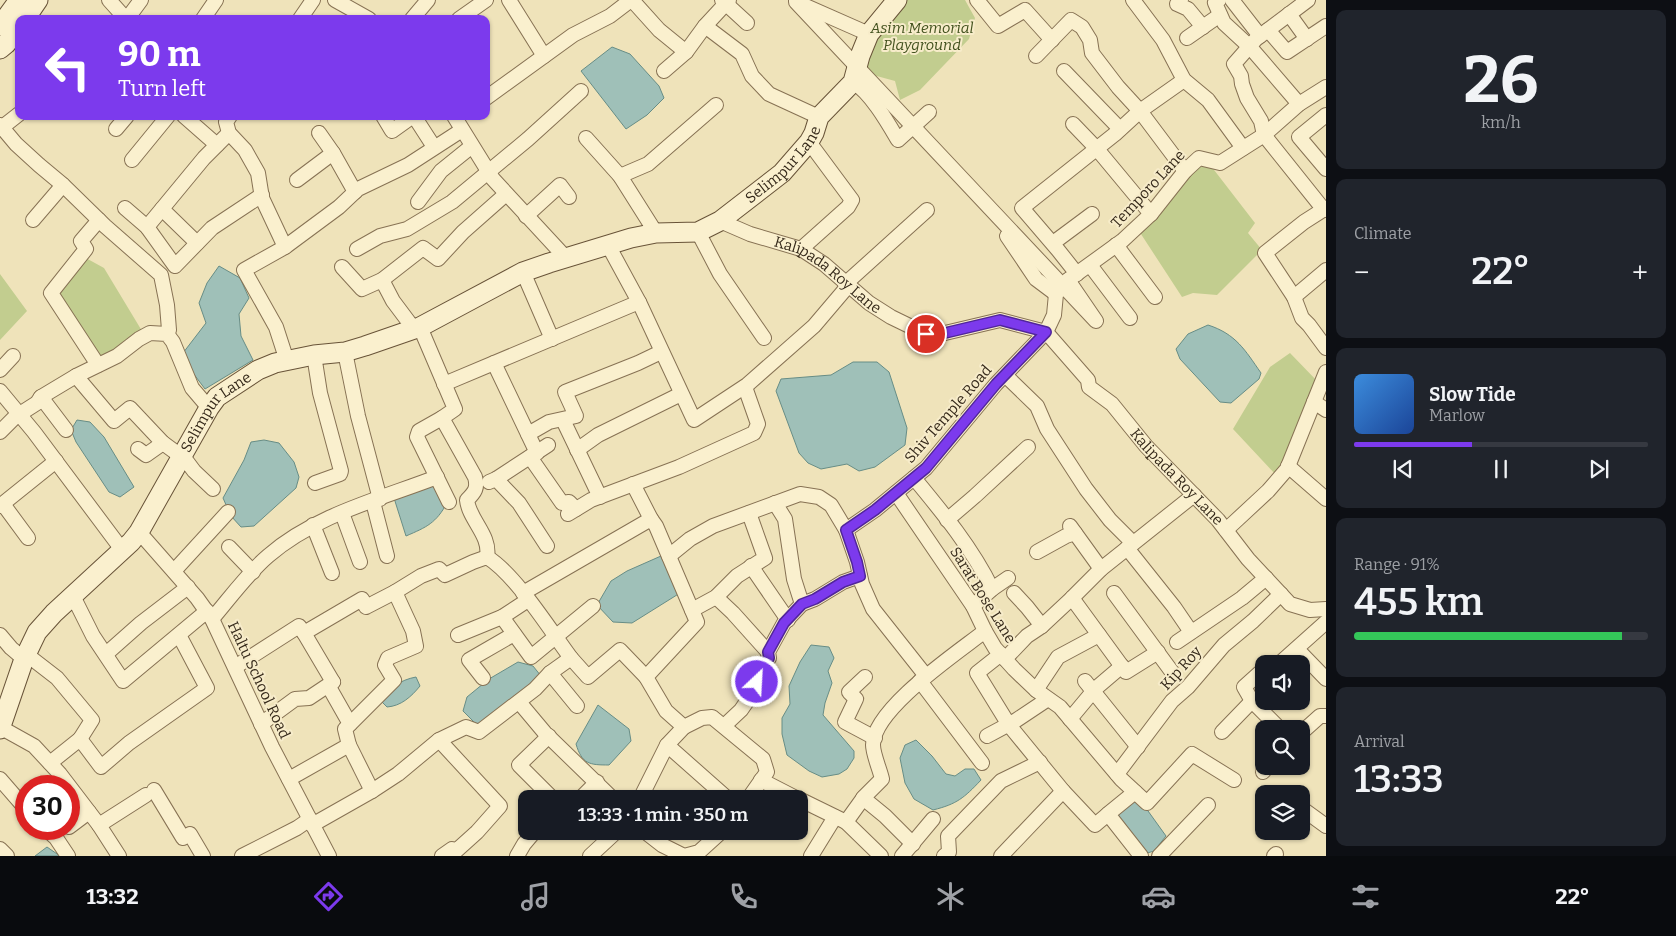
<!DOCTYPE html>
<html lang="en">
<head>
<meta charset="utf-8">
<style>
  body { margin:0; font-family:Bitter,serif; background:#20242c; color:#f1f3f6; height:100vh; display:flex; flex-direction:column; font-size:19px; white-space:nowrap }
  * { box-sizing:border-box; margin:0 }
  p { font-size:16px; color:#9ea1a6 }
  .icon { flex:none; width:28px; height:28px; fill:none; stroke:currentColor; stroke-width:2; stroke-linecap:round; stroke-linejoin:round }
  .map { position:relative; flex:1; overflow:hidden }
  .sheet { display:flex; flex-direction:column; gap:10px; padding:10px; background:#0d0f14; width:350px }
  .sheet>* { flex:none }
  .top-card { position:absolute; left:15px; top:15px; width:475px; height:105px; border-radius:10px; box-shadow:0 1px 4px #0004; background:#7c3aed; color:#fff; overflow:hidden }
  .controls { position:absolute; left:1255px; top:655px; display:grid; gap:10px }
  .controls a { display:grid; place-items:center; width:55px; height:55px; border-radius:10px; background:#171b24; box-shadow:0 1px 4px #0004; font-size:25px }
  .speed { position:absolute; left:15px; top:775px; display:flex; gap:10px; font-size:25px; font-weight:700; text-align:center }
  .speed>* { display:grid; place-content:center; width:65px; height:65px; border-radius:50%; background:#171b24; box-shadow:0 1px 4px #0004; line-height:1 }
  .speed .limit { border:8px solid #d22; background:#fff; color:#111 }
  .pin { position:absolute; display:grid; place-items:center; width:42px; height:42px; color:#fff; margin:-21px; border:2px solid #fff; border-radius:50%; box-shadow:0 1px 5px #0007 }
  .me { position:absolute; width:55px; margin:-28px; rotate:25deg; stroke-linejoin:round; filter:drop-shadow(0 0 4px #0008) }
  .turn { display:flex; align-items:center; gap:18px; height:105px; padding:0 20px; font-size:22px }
  .turn .icon { width:65px; height:65px; stroke-width:2.5 }
  .turn b { display:block; font-size:35px; line-height:42px }
  .big { font-size:38px; font-weight:600; line-height:1.1 }
  .sheet .tile { flex:1; display:flex; flex-direction:column; justify-content:center; gap:8px; min-width:0; padding:0 18px; border-radius:10px; background:#20242c }
  .sheet .dial { align-items:center; gap:0 }
  .dial b { font-size:65px; line-height:1 }
  .song { display:flex; align-items:center; gap:15px }
  .cover { width:60px; height:60px; border-radius:8px; background:linear-gradient(135deg,hsl(210 70% 55%),hsl(220 70% 35%)) }
  .played { height:5px; border-radius:2px; background:linear-gradient(90deg,#7c3aed 40%,#363941 40%) }
  .keys { display:flex; justify-content:space-around; direction:ltr }
  .heat { display:flex; justify-content:space-between; align-items:center; font-size:28px; direction:ltr }
  .charge { height:8px; border-radius:4px; background:linear-gradient(90deg,#34c759 91%,#363941 0) }
  .trip { position:absolute; left:518px; top:790px; width:290px; height:50px; border-radius:10px; background:#171b24; box-shadow:0 1px 4px #0004; font-weight:600; line-height:50px; text-align:center }
  .menu { display:flex; height:80px; justify-content:space-around; align-items:center; background:#090b0e; color:#9ea1a6 }
  .menu .icon { width:35px; height:35px }
  .menu .selected { color:#7c3aed }
  .menu b { font-size:22px; color:#f1f3f6 }
  main { display:flex; flex:1; min-height:0 }
  .map>svg:first-child { display:block }
  .green { fill:#c2cd8f }
  .water { fill:#9fc0b8; stroke:#678d86 }
  .lines { fill:none; stroke-linecap:round; stroke-linejoin:round }
  .street-casing { stroke:#877254; stroke-width:16 }
  .secondary-casing { stroke:#685338; stroke-width:21 }
  .street { stroke:#faf0ce; stroke-width:14 }
  .secondary { stroke:#faf0ce; stroke-width:19 }
  .route-casing { stroke:#51269a; stroke-width:12 }
  .route { stroke:#7c3aed; stroke-width:9 }
  .labels { text-anchor:middle; stroke-width:4; stroke-linejoin:round; paint-order:stroke }
  .park-label { font-size:15px; font-style:italic; fill:#43521f; stroke:#f7ecca }
  .street-label { font-size:15px; fill:#35291a; stroke:#f7ecca }
</style>
</head>
<body>
<main>
<div class="map">
<svg width="1326" height="856" viewBox="0 0 1326 856">
  <rect width="100%" height="100%" fill="#efe3ba"/>
  <!-- green -->
  <path class="green" d="M907,0h58l10,18 -6,21 -49,51 -20,10 -5,-19 -33,-9 6,-26 29,-36z
    M1199,165l12,1 44,57 -7,10 14,17 -45,45 -24,-2 -11,4 -43,-66z
    M84,257l20,11 38,63 -43,30 -44,-66z
    M0,274l27,37 -27,29z
    M1290,353l29,30 -42,93 -44,-47 37,-62z"/>
  <!-- water -->
  <path class="water" d="M612,47l18,7 29,32 5,12 -17,17 -21,14 -45,-58z
    M219,266l21,12 9,20 -10,16 2,22 12,24 -48,29 -15,-20 -7,-16 23,-30 -7,-20 8,-20z
    M1208,325c28,9 37,25 53,48l-2,6 -28,24 -11,-1 -40,-43 -4,-10 12,-15z
    M853,362h24l12,10 18,56 -2,17 -30,22 -16,4 -12,-7 -26,5 -13,-6 -9,-10 -23,-62 5,-12 50,-4z
    M77,420l13,2 14,15 30,50 -14,10 -11,-5 -33,-50 -5,-12z
    M264,440l15,3 15,19 5,15 -3,11 -42,38 -13,1 -10,-11 -8,-18 21,-38 7,-18z
    M437,483l10,20c-11,20 -20,24 -41,33l-12,-38z
    M661,556l19,37 -48,30 -19,-1 -16,-17 14,-24 16,-10z
    M811,645l18,2 5,11 -6,13 4,12 -7,20 -2,12 31,36v7l-7,11 -8,5 -17,3 -13,-6 -22,-16 -5,-21v-16l8,-14 -1,-18 11,-24z
    M518,662l15,4 8,10 -62,51 -16,-16 4,-14 22,-18z
    M416,677l4,9c-9,11 -19,20 -33,21l-5,-5c7,-14 18,-22 34,-25z
    M598,705l31,24 2,12 -22,24c-20,0 -27,-1 -33,-21z
    M916,740l16,16 14,18 9,2 10,-7h9l7,11c-17,18 -24,24 -48,30l-19,-11 -9,-16 -5,-25 5,-13z
    M1134,800l9,4 23,32 -12,15 -10,3 -29,-38z
    M47,847l13,9h-25z"/>
  <g class="lines">
    <defs>
      <g id="street">
        <path d="M109,0l17,19"/>
        <path d="M335,0l34,19"/>
        <path d="M509,0l35,56"/>
        <path d="M632,0l27,30 27,22"/>
        <path d="M722,0l25,23"/>
        <path d="M796,0v2l300,319 -28,-41"/>
        <path d="M977,0l21,26 27,-16 27,30"/>
        <path d="M1133,0l30,40 21,40 24,20 35,48"/>
        <path d="M1181,0l-4,4 11,5 15,18"/>
        <path d="M1219,0l-4,3 9,20 26,24 49,57"/>
        <path d="M1232,0l28,36"/>
        <path d="M1308,0l-52,39 -22,25 7,12 1,8 5,14 14,23 3,14 60,75"/>
        <path d="M801,4l68,30"/>
        <path d="M1289,14l18,25"/>
        <path d="M127,19l14,-19"/>
        <path d="M203,19l13,-19"/>
        <path d="M300,19l13,-19"/>
        <path d="M412,19l16,-19"/>
        <path d="M459,19l27,-19"/>
        <path d="M705,26l37,28 10,22 17,18 50,23"/>
        <path d="M1268,30l19,22 39,-26"/>
        <path d="M1187,38l33,-23"/>
        <path d="M1036,56l35,-36 11,7 8,13 2,13 26,34 22,24 45,60"/>
        <path d="M664,71l22,-19 19,-26 24,-26"/>
        <path d="M1064,71l56,58"/>
        <path d="M853,82c18,11 35,41 45,58l31,-28"/>
        <path d="M486,98l87,-63 37,-19 21,-16"/>
        <path d="M1326,115l-27,22 27,32"/>
        <path d="M184,116l33,29"/>
        <path d="M230,116l-4,6 3,11 16,17 13,23 4,25 23,49"/>
        <path d="M383,116l9,15 21,-15"/>
        <path d="M414,116l20,31"/>
        <path d="M454,116l39,63 73,79"/>
        <path d="M1073,124l24,25 54,65"/>
        <path d="M0,125l16,19 23,21 24,20 42,41 56,49 6,30 2,25 -2,4"/>
        <path d="M0,129l19,-15"/>
        <path d="M116,129l11,-13"/>
        <path d="M319,133l14,20 22,39"/>
        <path d="M586,138l34,38 36,57"/>
        <path d="M132,160l36,-44"/>
        <path d="M620,176l28,-12 68,-59"/>
        <path d="M297,180l36,-27"/>
        <path d="M418,202l23,-31 31,-25"/>
        <path d="M125,208l22,19 28,39 37,-38 50,-33"/>
        <path d="M1326,208l-22,14 -39,31 29,44 8,21 7,7 17,23"/>
        <path d="M162,209l35,34"/>
        <path d="M526,216l34,-31 9,12"/>
        <path d="M33,220l30,-35"/>
        <path id="s1" d="M720,221l30,13 51,15 23,15 45,39 22,14 35,17 19,-1 55,-13 46,12 42,48 1,7 23,17 34,42 72,74 30,39 42,45 20,6 16,-1"/>
        <path d="M147,227l57,-69 25,-25"/>
        <path d="M698,232l22,42 44,64"/>
        <path d="M1007,236l29,43 20,15"/>
        <path d="M1053,243l39,-29"/>
        <path d="M608,245l31,57 55,118 53,-35 67,-59 34,-40"/>
        <path d="M1116,245l39,52"/>
        <path d="M357,249l23,-13 27,-7 45,-27 76,-63 53,-48"/>
        <path d="M801,249l47,-42 4,-7 -43,-58"/>
        <path d="M1090,265l40,53"/>
        <path d="M342,267l20,22 20,-9 41,-32 15,11 25,-27 43,-38"/>
        <path d="M523,272l29,67"/>
        <path d="M1077,274l-19,-24 -36,-42 93,-74 25,-23 44,-31"/>
        <path d="M382,280l11,21 21,28"/>
        <path d="M845,284l82,-74"/>
        <path d="M1294,297l32,-27"/>
        <path d="M420,327l35,82 -13,9 33,59c3,11 0,15 -8,23 2,20 24,35 20,57"/>
        <path d="M345,352l13,64 22,83"/>
        <path d="M314,355l6,38 21,78 -1,3 -25,9"/>
        <path d="M287,361l-11,-34 -32,-57 41,-23 54,-40 19,-18 50,-24 54,-35"/>
        <path d="M494,363l43,90"/>
        <path d="M98,365l-47,-72 35,-44 -5,-8 18,-21"/>
        <path d="M0,370l13,-14"/>
        <path d="M1005,375l32,31 10,23 39,60 24,31 23,23"/>
        <path d="M76,376l38,45 16,-13 33,35 19,14"/>
        <path d="M444,384l195,-82"/>
        <path d="M0,391l34,41 89,119"/>
        <path d="M41,397l25,33"/>
        <path d="M1314,402l12,8"/>
        <path d="M442,418l-23,13 -2,6 32,65"/>
        <path d="M563,420l37,77"/>
        <path d="M0,432l15,-15 22,-14 4,-6 35,-21 41,-20 22,-17 11,-6 17,1 6,8 19,46 17,20"/>
        <path d="M528,434l21,-12 27,-6 -11,-24 73,-29 23,-11"/>
        <path d="M138,449l8,6 17,-12"/>
        <path d="M577,450l21,-15 83,-41"/>
        <path d="M182,455l12,16 19,18"/>
        <path d="M530,457l32,46 7,-1 7,7"/>
        <path d="M1288,466l38,33"/>
        <path d="M914,478c29,35 58,70 78,111"/>
        <path d="M496,479l23,24 28,43"/>
        <path d="M489,482l7,-3 52,-34"/>
        <path d="M633,484l18,35"/>
        <path d="M896,493l77,113 12,25 10,17 19,21 22,21 24,17 61,72 26,24 45,-49 42,26"/>
        <path d="M373,502l14,54"/>
        <path d="M775,503l10,16 9,60 8,25"/>
        <path d="M3,504l25,34"/>
        <path d="M0,506l56,-45"/>
        <path d="M342,513l18,49"/>
        <path d="M568,514l23,-14 88,-33 75,-34 4,-9 -13,-37"/>
        <path d="M947,520l28,-24 53,-49"/>
        <path d="M313,525l19,48"/>
        <path d="M1070,526l31,43"/>
        <path d="M846,530l11,32 5,22 11,25 53,67"/>
        <path d="M1226,530l42,-39 19,-22 39,-97"/>
        <path d="M139,532l58,66 15,21 60,128 57,109"/>
        <path d="M229,547l24,25"/>
        <path d="M1127,548l47,59 17,25"/>
        <path d="M1037,552l29,-16 9,-3"/>
        <path d="M669,556l21,-17 23,-13 87,-32 19,3 12,8 15,25 29,-20 51,-42 70,-84 50,-52 8,-17 2,-21 12,-14 54,-39 29,-27 34,-43 14,-13 21,5 44,-28 35,-31 27,-17"/>
        <path d="M751,566l37,54"/>
        <path d="M174,571l54,-59"/>
        <path d="M523,593l128,-74 5,7 41,96 -51,55 20,34 18,16 18,-9 10,-1 51,42 4,13 -19,27"/>
        <path d="M1014,593l13,14 15,19"/>
        <path d="M1114,593l58,79"/>
        <path d="M73,596l20,40 30,45 84,-70"/>
        <path d="M716,597l17,16 35,39"/>
        <path d="M1072,598l54,74 32,-20"/>
        <path d="M973,606l19,-17 16,-11"/>
        <path d="M692,610l24,-13 21,-21 28,-18 -16,-45"/>
        <path d="M502,617l29,40 62,-51"/>
        <path d="M212,619c18,-21 35,-45 56,-63 47,-41 112,-57 169,-79"/>
        <path d="M304,633l29,49 -4,5 21,37"/>
        <path d="M0,635l11,13 13,11"/>
        <path d="M458,635l44,-18 26,-17"/>
        <path d="M1177,642l65,-44 24,-20"/>
        <path d="M1297,649l29,30"/>
        <path d="M26,654l31,24 35,42 -12,19"/>
        <path d="M106,654l35,-31 47,-36"/>
        <path d="M1001,654l-24,19 32,52 54,66"/>
        <path d="M571,658l17,19 32,-27 26,27"/>
        <path d="M1005,659l22,-23 15,-10 30,-28 29,-29 93,-74"/>
        <path d="M1279,664l47,-42"/>
        <path d="M235,667l64,-41 5,7 58,-34 4,8 29,-15"/>
        <path d="M1264,669l-20,18 8,14 28,28"/>
        <path d="M550,673l27,33"/>
        <path d="M865,677l-16,15 7,7 -11,23 30,16"/>
        <path d="M483,678l-14,-18 45,-26"/>
        <path d="M920,681l62,82"/>
        <path d="M1085,681l53,66"/>
        <path d="M1036,690l22,-33 41,-22"/>
        <path d="M519,702l26,31 68,66"/>
        <path d="M1070,719l25,-30 27,-23"/>
        <path d="M261,724l34,-25 14,-1 24,-16"/>
        <path d="M724,726l17,-16 11,-16 5,-12 1,-10 11,-14 -1,-6 16,-29 18,-19 13,-5 28,-17 17,-6"/>
        <path d="M0,727l34,19 26,28 39,51 47,-30"/>
        <path d="M1222,732l30,-31"/>
        <path d="M1301,733l19,-17h6"/>
        <path d="M549,736l-30,29 34,34"/>
        <path d="M987,736l28,-15 33,-22"/>
        <path d="M439,740l61,66 -23,26 -20,18 -5,-1 -10,7"/>
        <path d="M349,745l23,46"/>
        <path d="M667,745l61,54"/>
        <path d="M50,763l30,-24 21,28 28,-24 78,-55 -28,-53"/>
        <path d="M1263,772l5,-6"/>
        <path d="M1117,774l55,-73 16,-14 36,-42 29,-24 28,-27"/>
        <path d="M0,779l26,30"/>
        <path d="M289,779l60,-34 -4,-16 49,-49 -9,-15 3,-7 28,-12 -3,-15 -18,-39 26,-16 18,-7 6,6 28,-13 14,-5c29,18 63,73 84,101l-21,15 -15,16 -56,43 -13,-5 -27,13 -41,34 -26,17 -60,34"/>
        <path d="M761,780l37,19"/>
        <path d="M154,790l29,48 7,-4 13,22"/>
        <path d="M1135,792l-27,22 33,42"/>
        <path d="M863,798l22,18 28,28"/>
        <path d="M580,799l17,-17"/>
        <path d="M640,799l27,-54 17,-18"/>
        <path d="M799,799l47,23 35,34"/>
        <path d="M1301,813l3,-3 22,16"/>
        <path d="M846,822l18,-25 18,-18c-2,-9 -9,-25 -9,-34 0,-36 84,-92 112,-114"/>
        <path d="M99,825l20,31"/>
        <path d="M69,827l20,-15"/>
        <path d="M46,829l10,9 12,18"/>
        <path d="M644,831l18,14 22,11 15,-4 23,-21"/>
        <path d="M0,849l7,7"/>
        <path d="M242,856l55,-28 13,-9"/>
        <path d="M517,856l7,-12 11,-13"/>
        <path d="M590,856l27,-25"/>
        <path d="M811,856l24,-39"/>
        <path d="M902,856l31,-37"/>
        <path d="M944,856l5,-4 -1,-16 53,-55 39,-19"/>
        <path d="M1001,856l62,-65 32,34 13,-11"/>
        <path d="M1159,856l49,-51"/>
        <path d="M1274,856l2,-2"/>
      </g>
      <g id="secondary">
        <path d="M25,19l13,-19"/>
        <path d="M0,26l19,-26"/>
        <path d="M0,49l6,-5 13,-17"/>
        <path id="s2" d="M0,729l24,-70 13,-27 17,-19 77,-71 8,-10 70,-124 8,-11 41,-27 17,-7 39,-8 31,-3 20,-6 55,-19 103,-55 26,-9 82,-25 25,-5 42,-1 22,-11 62,-48 27,-31 5,-9 5,-16 34,-35 7,-26 9,-22 28,-34"/>
      </g>
    </defs>
    <!-- street casing -->
    <use href="#street" class="street-casing"/>
    <!-- secondary casing -->
    <use href="#secondary" class="secondary-casing"/>
    <!-- street -->
    <use href="#street" class="street"/>
    <!-- secondary -->
    <use href="#secondary" class="secondary"/>
  </g>
  <g class="lines">
    <defs>
      <path id="route" d="M757,682l1,-10 11,-14 -1,-6 16,-29 18,-19 13,-5 28,-17 17,-6 -3,-14 -11,-32 29,-20 51,-42 70,-84 50,-52 -46,-12 -55,13 -19,1"/>
    </defs>
    <!-- route casing -->
    <use href="#route" class="route-casing"/>
    <!-- route -->
    <use href="#route" class="route"/>
  </g>
  <g class="labels">
    <!-- park labels -->
    <g class="park-label">
      <text x="922" y="33">Asim Memorial<tspan x="922" dy="17">Playground</tspan></text>
    </g>
    <!-- street labels -->
    <g class="street-label">
      <text dy="5" stroke="none"><textPath href="#s2" startOffset="1028">Selimpur Lane</textPath></text>
      <text transform="translate(1148 189) rotate(-47)" y="5">Temporo Lane</text>
      <text dy="5" stroke="none"><textPath href="#s1" startOffset="122">Kalipada Roy Lane</textPath></text>
      <text dy="5" stroke="none"><textPath href="#s2" startOffset="391">Selimpur Lane</textPath></text>
      <text transform="translate(948 414) rotate(-49)" y="5">Shiv Temple Road</text>
      <text dy="5" stroke="none"><textPath href="#s1" startOffset="558">Kalipada Roy Lane</textPath></text>
      <text transform="translate(983 595) rotate(58)" y="5">Sarat Bose Lane</text>
      <text transform="translate(1181 668) rotate(-48)" y="5">Kip Roy</text>
      <text transform="translate(259 680) rotate(65)" y="5">Haltu School Road</text>
    </g>
  </g>
</svg>
<div class="controls">
<a><svg class="icon" aria-label="sound" viewBox="0 0 24 24"><path d="M4 9h4l5-4v14l-5-4H4zM17 9q2 3 0 6"/></svg></a>
<a><svg class="icon" aria-label="search" viewBox="0 0 24 24"><circle cx="10" cy="10" r="6"/><path d="M15 15l6 6"/></svg></a>
<a><svg class="icon" aria-label="layers" viewBox="0 0 24 24"><path d="M12 4l9 5-9 5-9-5zM3 14l9 5 9-5"/></svg></a>
</div>
<div class="speed"><div class="limit">30</div></div>
<div class="pin" style="left:926px;top:334px;background:#d93025"><svg class="icon" aria-label="arrive" viewBox="0 0 24 24"><path d="M6 21V4h12l-3 4 3 4H6"/></svg></div>
<svg class="me" style="left:757px;top:682px" viewBox="-20 -20 40 40"><circle r="17" fill="#7c3aed" stroke="#fff" stroke-width="3"/><path d="M0-11L8 9 0 5-8 9z" fill="#fff"/></svg>
<div class="trip">13:33 · 1 min · 350 m</div>
<div class="top-card">
<div class="turn"><svg class="icon" aria-label="left" viewBox="0 0 24 24"><path d="M17 20v-9H6M10 6l-5 5 5 5"/></svg><div><b>90 m</b>Turn left</div></div>
</div>
</div>
<section class="sheet">
<div class="tile dial"><b>26</b><p>km/h</p></div>
<div class="tile"><p>Climate</p>
<div class="heat"><a>−</a><b class="big">22°</b><a>+</a></div>
</div>
<div class="tile">
<div class="song"><i class="cover"></i><div><b>Slow Tide</b><p>Marlow</p></div></div>
<div class="played"></div>
<div class="keys"><svg class="icon" aria-label="previous" viewBox="0 0 24 24"><path d="M18 5L8 12l10 7zM5 5v14"/></svg><svg class="icon" aria-label="pause" viewBox="0 0 24 24"><path d="M8 5v14M16 5v14"/></svg><svg class="icon" aria-label="next" viewBox="0 0 24 24"><path d="M6 5l10 7-10 7zM19 5v14"/></svg></div>
</div>
<div class="tile"><p>Range · 91%</p><b class="big">455 km</b><div class="charge"></div></div>
<div class="tile"><p>Arrival</p><b class="big">13:33</b></div>
</section>
</main>
<nav class="menu">
<b>13:32</b>
<svg class="icon selected" aria-label="directions" viewBox="0 0 24 24"><path d="M12 3l9 9-9 9-9-9zM9 14v-3h6M13 9l2 2-2 2"/></svg>
<svg class="icon" aria-label="music" viewBox="0 0 24 24"><path d="M9 18V5l10-2v13"/><circle cx="6" cy="18" r="3"/><circle cx="16" cy="16" r="3"/></svg>
<svg class="icon" aria-label="phone" viewBox="0 0 24 24"><path d="M5 4h4l2 5-3 2q2 4 5 5l2-3 5 2v4C11 20 4 13 5 4z"/></svg>
<svg class="icon" aria-label="climate" viewBox="0 0 24 24"><path d="M12 3v18M4 7l16 10M4 17L20 7"/></svg>
<svg class="icon" aria-label="car" viewBox="0 0 24 24"><path d="M5 17H2v-5l4-1 3-4h7l3 4 3 1v5h-3M9 17h6M6 11h13"/><circle cx="7" cy="17" r="2"/><circle cx="17" cy="17" r="2"/></svg>
<svg class="icon" aria-label="filters" viewBox="0 0 24 24"><path d="M4 7h16M4 17h16"/><circle cx="9" cy="7" r="2"/><circle cx="15" cy="17" r="2"/></svg>
<b>22°</b>
</nav>
</body>
</html>
